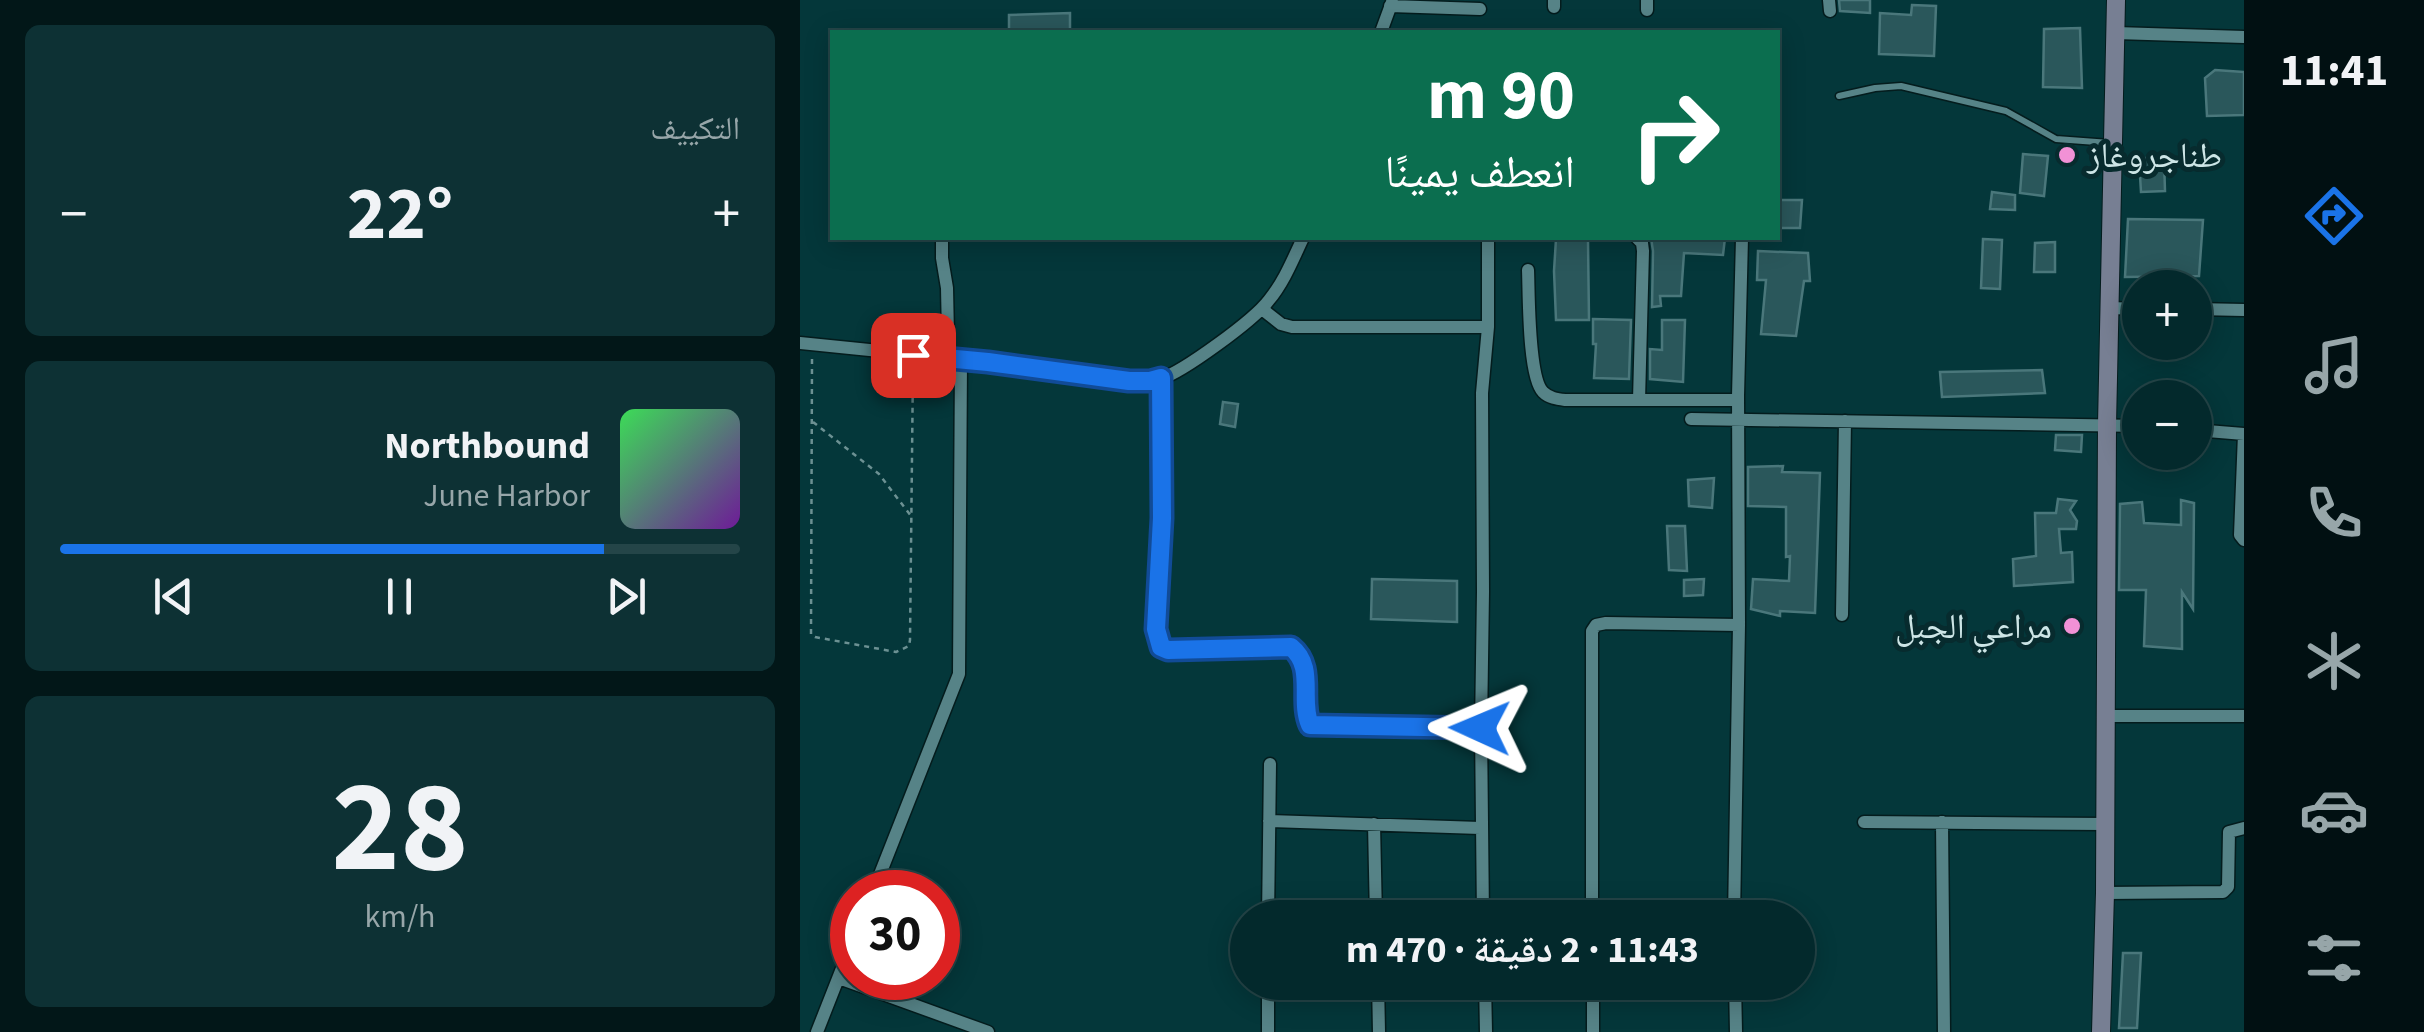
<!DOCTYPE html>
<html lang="ar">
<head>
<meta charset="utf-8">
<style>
  body { margin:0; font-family:"Source Sans 3","Noto Naskh Arabic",sans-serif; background:#0d3134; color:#f1f3f6; direction:rtl; height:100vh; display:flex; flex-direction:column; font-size:38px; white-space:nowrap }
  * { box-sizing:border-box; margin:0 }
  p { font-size:32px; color:#97a6a9 }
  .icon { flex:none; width:55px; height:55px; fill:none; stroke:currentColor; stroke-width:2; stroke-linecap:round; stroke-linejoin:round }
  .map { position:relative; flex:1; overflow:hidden; direction:ltr }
  .sheet { display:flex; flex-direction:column; gap:25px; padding:25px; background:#021718; width:800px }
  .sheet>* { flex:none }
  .guide { position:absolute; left:30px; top:30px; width:950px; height:210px; border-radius:0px; box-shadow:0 5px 25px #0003,0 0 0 2px #244548; direction:rtl; background:#0b6e4f; color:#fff; overflow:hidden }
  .fabs { position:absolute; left:1322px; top:270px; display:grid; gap:20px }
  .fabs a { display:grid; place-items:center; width:90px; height:90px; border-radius:50%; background:#03292c; box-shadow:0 5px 25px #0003,0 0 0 2px #244548; font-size:50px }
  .speed { position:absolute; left:30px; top:870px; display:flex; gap:20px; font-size:50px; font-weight:700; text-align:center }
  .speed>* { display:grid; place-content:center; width:130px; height:130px; border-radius:50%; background:#03292c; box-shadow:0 5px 25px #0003,0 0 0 2px #244548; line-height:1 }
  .speed .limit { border:15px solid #d22; background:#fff; color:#111 }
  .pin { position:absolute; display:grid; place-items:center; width:85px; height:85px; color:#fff; margin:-42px; border-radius:20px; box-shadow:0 5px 15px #0006 }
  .me { position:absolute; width:110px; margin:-55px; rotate:271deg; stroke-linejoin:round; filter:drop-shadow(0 0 8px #0008) }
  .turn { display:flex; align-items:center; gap:35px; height:210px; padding:0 40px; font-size:45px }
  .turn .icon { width:130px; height:130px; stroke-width:2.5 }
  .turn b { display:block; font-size:70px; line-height:85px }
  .big { font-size:75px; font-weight:700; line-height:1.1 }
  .sheet .tile { flex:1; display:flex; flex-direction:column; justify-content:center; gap:15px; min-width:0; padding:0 35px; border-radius:15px; background:#0d3134 }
  .sheet .dial { align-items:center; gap:0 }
  .dial b { font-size:130px; line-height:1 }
  .song { display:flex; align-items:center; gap:30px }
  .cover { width:120px; height:120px; border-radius:15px; background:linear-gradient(135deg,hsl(130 70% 55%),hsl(280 70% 35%)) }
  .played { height:10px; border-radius:5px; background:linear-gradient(90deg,#1a73e8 80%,#244548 80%) }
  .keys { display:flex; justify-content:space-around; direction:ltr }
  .heat { display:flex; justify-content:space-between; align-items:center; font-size:55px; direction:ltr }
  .trip { position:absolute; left:430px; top:900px; width:585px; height:100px; border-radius:50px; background:#03292c; box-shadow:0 5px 25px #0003,0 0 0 2px #244548; font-weight:700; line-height:100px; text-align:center; direction:rtl }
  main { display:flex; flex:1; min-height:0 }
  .tabs { display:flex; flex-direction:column; width:180px; justify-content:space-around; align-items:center; background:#011012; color:#97a6a9 }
  .tabs .icon { width:70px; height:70px }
  .tabs .selected { color:#1a73e8 }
  .tabs b { font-size:45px; color:#f1f3f6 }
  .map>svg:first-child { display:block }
  .building { fill:#2a575b; stroke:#4a777b; stroke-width:2.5 }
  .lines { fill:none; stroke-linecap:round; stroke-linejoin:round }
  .lane-casing { stroke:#041c1d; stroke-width:9 }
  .street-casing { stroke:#041c1d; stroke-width:15 }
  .secondary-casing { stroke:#041c1d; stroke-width:20 }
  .path { stroke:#6c9193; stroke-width:2.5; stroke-dasharray:5 5; stroke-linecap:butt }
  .lane { stroke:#568387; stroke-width:6 }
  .street { stroke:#568387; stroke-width:12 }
  .secondary { stroke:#777f93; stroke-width:18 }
  .route-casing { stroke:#114b97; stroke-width:25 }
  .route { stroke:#1a73e8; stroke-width:18 }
  .poi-dot { fill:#f291d6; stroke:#072b2e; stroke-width:4 }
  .labels { text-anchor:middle; stroke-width:10; stroke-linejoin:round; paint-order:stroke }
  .poi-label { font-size:35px; fill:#cde5e6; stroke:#072b2e; text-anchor:start }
</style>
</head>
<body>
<main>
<nav class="tabs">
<b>11:41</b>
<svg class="icon selected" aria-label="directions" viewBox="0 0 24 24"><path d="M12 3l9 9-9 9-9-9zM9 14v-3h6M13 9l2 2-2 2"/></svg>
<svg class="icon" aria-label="music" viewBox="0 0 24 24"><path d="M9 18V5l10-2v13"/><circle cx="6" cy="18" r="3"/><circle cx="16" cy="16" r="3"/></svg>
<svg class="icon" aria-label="phone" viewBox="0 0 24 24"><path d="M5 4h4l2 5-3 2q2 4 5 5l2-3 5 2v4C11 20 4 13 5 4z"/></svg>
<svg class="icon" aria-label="climate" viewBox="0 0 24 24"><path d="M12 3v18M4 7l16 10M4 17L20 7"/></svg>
<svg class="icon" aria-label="car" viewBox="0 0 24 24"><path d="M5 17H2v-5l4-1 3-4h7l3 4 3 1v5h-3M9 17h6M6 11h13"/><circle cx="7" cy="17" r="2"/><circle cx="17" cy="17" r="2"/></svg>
<svg class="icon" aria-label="filters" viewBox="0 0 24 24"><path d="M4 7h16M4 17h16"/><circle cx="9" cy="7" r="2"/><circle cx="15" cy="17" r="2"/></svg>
</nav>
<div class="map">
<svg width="1444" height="1032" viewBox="0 0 1444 1032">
  <rect width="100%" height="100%" fill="#04373a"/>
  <!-- building -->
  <path class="building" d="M1039,0h31v13l-30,-2z
    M1112,5l24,1 -2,50 -55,-2 1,-41 31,2z
    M270,13v19h-61v-17z
    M1280,28l2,60 -39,-1 1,-58z
    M1415,70l29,2v43l-37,1 -2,-38z
    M1223,154l25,2 -4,40 -24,-3z
    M1352,157v5l12,-3 1,32 -24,1 -2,-33z
    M1192,192l23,3v15l-25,-1z
    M978,200h24l-2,28h-22z
    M1328,219l75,1 -4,56 -74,1z
    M851,238h74l-2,17 -39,-2 -3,43h-21l1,10 -9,1 1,-56z
    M756,239l32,1 1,80h-33l-2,-49z
    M1183,239l19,1 -2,49 -19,-1z
    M1255,242v30h-21l1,-29z
    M958,251l50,2 2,28h-6l-8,55 -35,-2 5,-54h-9z
    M793,319l38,1 -2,59 -35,-1 2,-34h-3z
    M862,320h23l-2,62 -33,-3v-30l12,1z
    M1242,370l3,23 -103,4 -2,-25z
    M423,402l15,2 -3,23 -15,-3z
    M1256,435h26l-1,17 -26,-2z
    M983,466l-1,6 38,1 -5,140 -35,-2v5l-29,-7 2,-30 36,2 1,-25 -4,1v-50l-38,-1v-39z
    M914,478l-2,30 -23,-2 -1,-26z
    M1258,499l18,2 -6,9 7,11 -1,8h-17l2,24 11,-1 1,30 -59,4 -1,-27 23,-3 -1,-43h21z
    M1381,500l13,3 -1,106 -11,-17v57l-38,-3 2,-56h-27l1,-86 22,-2 2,21 37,2z
    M867,526h18l2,45 -18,-1z
    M572,579l85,2v41l-86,-3z
    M904,579l-1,16 -19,1v-16z
    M1323,953h18l-4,75h-18z"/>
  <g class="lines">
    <defs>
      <path id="lane" d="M1039,96l36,-8 26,-2 105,25 50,28 54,4"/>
      <path id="street" d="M1029,0l1,11
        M590,6l90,3
        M754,7v-7
        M847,10v-10
        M581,32l11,-30
        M1316,33l128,4
        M142,238v20l5,30 1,48 -3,22
        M837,238l5,5 1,8 -4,149
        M728,270c1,24 0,107 15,122 6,6 14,7 22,8h173
        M1310,308l30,1
        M462,309l19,15 11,3h196
        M1395,309l49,1
        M0,343l188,19 141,19c11,1 21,1 31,-2 23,-7 94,-59 109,-79 15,-18 24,-41 34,-62
        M361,378l1,139 -7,112 6,18 7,3 123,-3c25,20 8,53 19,78l171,3 2,190
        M891,419l449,7
        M1395,430l49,4
        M1444,434l-4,101 4,5
        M1042,615l3,-194
        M1306,716h138
        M681,728l2,-136 -1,-199 6,-66v-89
        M469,821l211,7
        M1064,822l240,2
        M1142,822l2,210
        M574,824l2,94
        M73,892l86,-218 2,-314
        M1305,893l118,-1 5,-5 1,-55 15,-4
        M468,918l2,-154
        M792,918v-287l4,-6 10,-2 133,2
        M934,918l5,-293 -1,-229 4,-158
        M39,978l149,54
        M578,982l1,50
        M685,982l1,50
        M793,982v50
        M935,982l1,50
        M17,1032l35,-89
        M468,1032v-50"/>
      <path id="secondary" d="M1301,1032l4,-139 2,-468 9,-425"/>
    </defs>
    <!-- lane casing -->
    <use href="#lane" class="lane-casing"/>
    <!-- street casing -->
    <use href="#street" class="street-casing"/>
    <!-- secondary casing -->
    <use href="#secondary" class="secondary-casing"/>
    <!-- path -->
    <path class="path" d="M12,359l-1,275 4,3 81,15 13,-6 1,-6 3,-274
      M13,422l66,52 32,42"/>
    <!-- lane -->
    <use href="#lane" class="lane"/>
    <!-- street -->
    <use href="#street" class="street"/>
    <!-- secondary -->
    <use href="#secondary" class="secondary"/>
  </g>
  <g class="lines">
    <defs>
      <path id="route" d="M113,355l75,7 141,19h21l11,-3 1,140 -6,111 5,18 7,3 123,-3c25,20 8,53 19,78l170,3"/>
    </defs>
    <!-- route casing -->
    <use href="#route" class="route-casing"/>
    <!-- route -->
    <use href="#route" class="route"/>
  </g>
  <!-- markers -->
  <g class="poi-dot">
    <circle cx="1267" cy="155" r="10"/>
    <circle cx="1272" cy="626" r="10"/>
  </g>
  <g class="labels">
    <!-- poi labels -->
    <g class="poi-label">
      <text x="1287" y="167">طناجروغاز</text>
      <text x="1252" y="638" text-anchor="end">مراعي الجبل</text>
    </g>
  </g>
</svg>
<div class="fabs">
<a>+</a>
<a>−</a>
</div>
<div class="speed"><div class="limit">30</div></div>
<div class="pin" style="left:113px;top:355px;background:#d93025"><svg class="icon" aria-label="arrive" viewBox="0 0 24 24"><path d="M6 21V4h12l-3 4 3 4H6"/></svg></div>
<svg class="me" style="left:680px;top:728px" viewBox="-20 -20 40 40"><path d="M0-17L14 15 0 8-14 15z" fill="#1a73e8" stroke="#fff" stroke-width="4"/></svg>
<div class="trip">11:43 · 2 دقيقة · 470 m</div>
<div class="guide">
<div class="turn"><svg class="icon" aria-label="right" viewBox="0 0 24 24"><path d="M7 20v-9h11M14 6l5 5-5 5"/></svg><div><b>90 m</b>انعطف يمينًا</div></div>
</div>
</div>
<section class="sheet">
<div class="tile"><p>التكييف</p>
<div class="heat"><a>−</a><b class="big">22°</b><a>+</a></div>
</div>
<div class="tile">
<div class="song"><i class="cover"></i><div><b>Northbound</b><p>June Harbor</p></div></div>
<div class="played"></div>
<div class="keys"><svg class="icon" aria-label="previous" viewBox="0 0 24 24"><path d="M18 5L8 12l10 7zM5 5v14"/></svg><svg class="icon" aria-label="pause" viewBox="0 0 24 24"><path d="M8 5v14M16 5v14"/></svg><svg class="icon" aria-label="next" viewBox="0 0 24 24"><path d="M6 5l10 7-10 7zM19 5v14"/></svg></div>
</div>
<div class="tile dial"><b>28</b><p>km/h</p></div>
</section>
</main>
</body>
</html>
